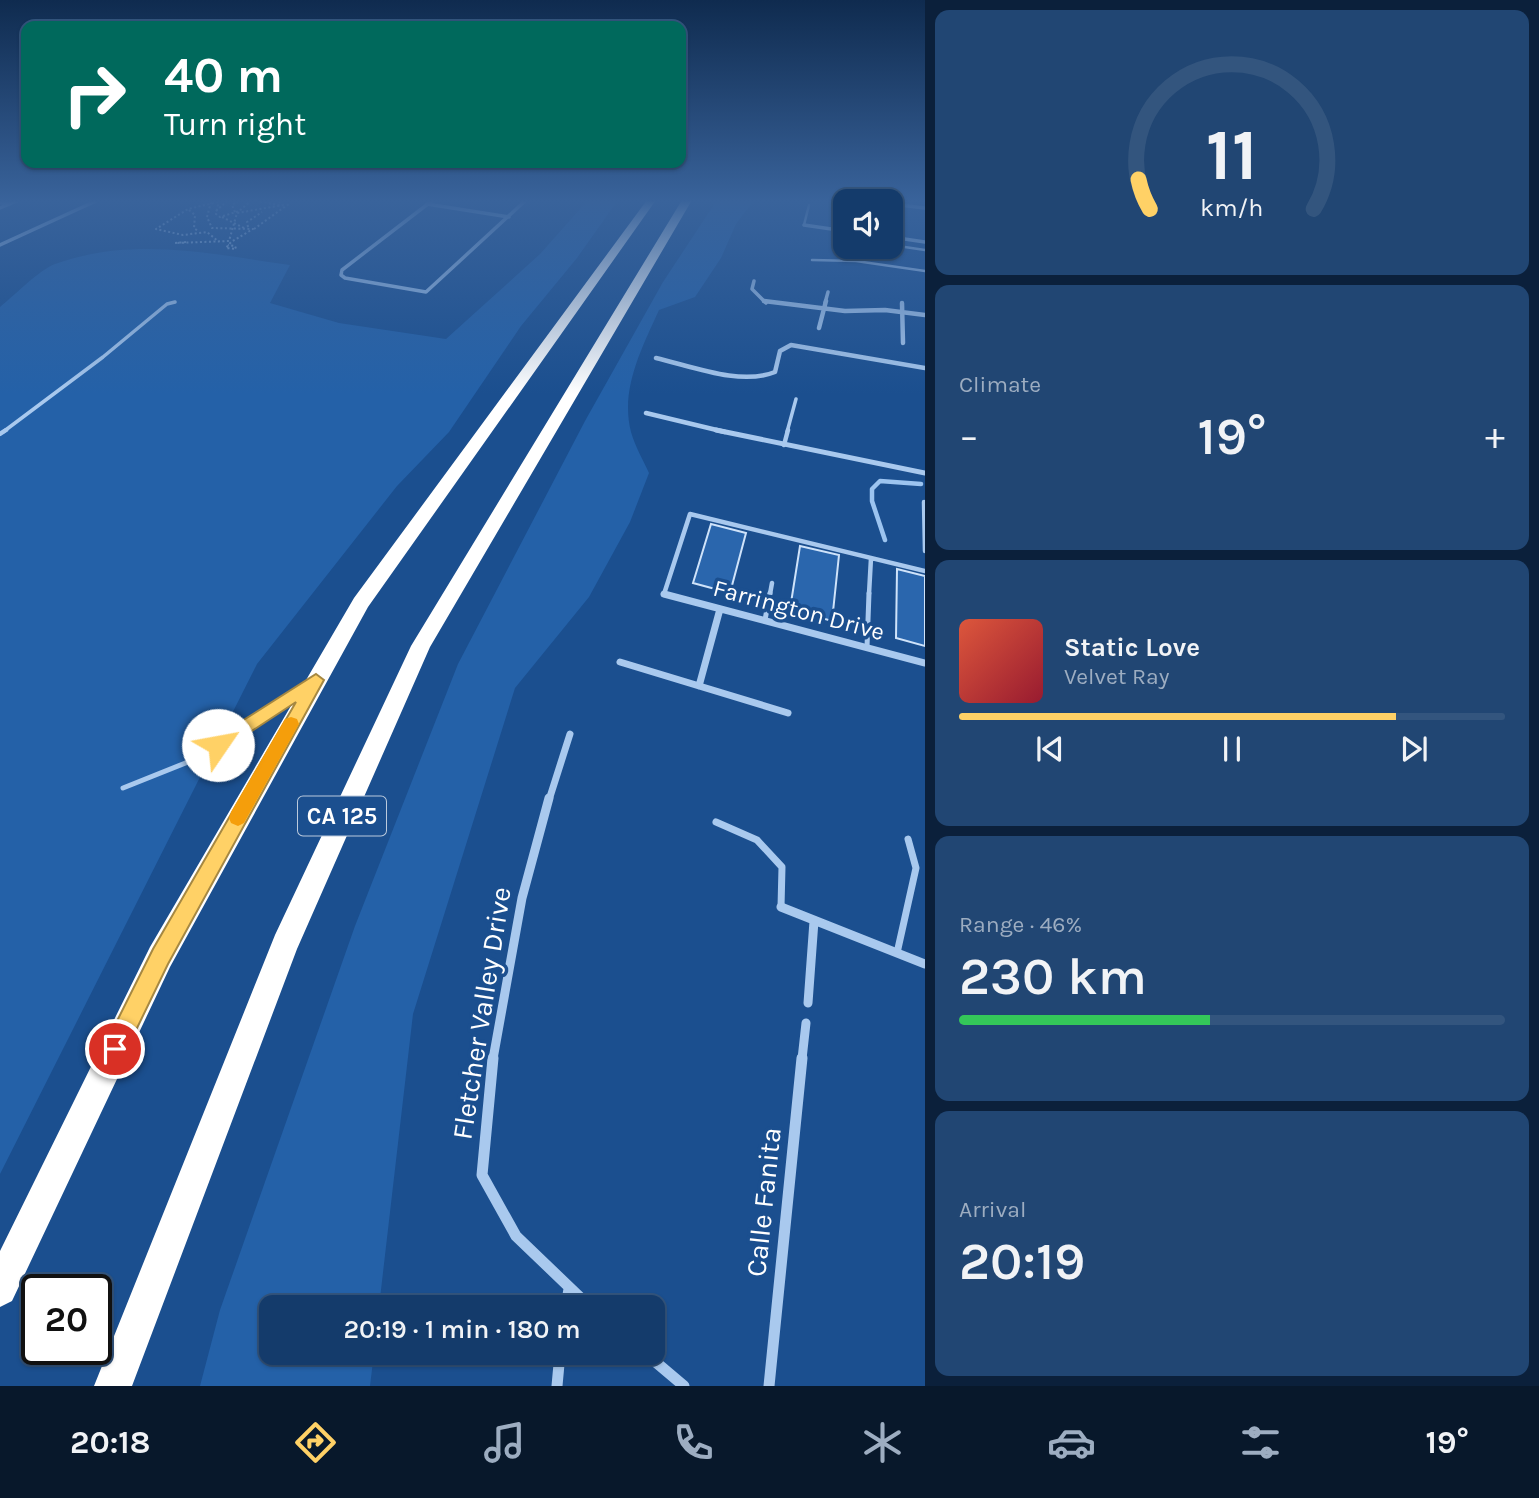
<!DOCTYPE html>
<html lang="en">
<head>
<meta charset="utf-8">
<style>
  body { margin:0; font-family:Karla,sans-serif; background:#214673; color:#f1f3f6; height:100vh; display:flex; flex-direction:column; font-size:26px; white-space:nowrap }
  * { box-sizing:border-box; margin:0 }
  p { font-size:23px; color:#9dadc1 }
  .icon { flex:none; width:38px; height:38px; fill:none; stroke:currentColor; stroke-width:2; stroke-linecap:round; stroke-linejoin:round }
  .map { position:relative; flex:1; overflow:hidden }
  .side { display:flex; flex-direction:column; gap:10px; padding:10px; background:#0b203b; width:614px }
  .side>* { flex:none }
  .banner { position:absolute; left:21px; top:21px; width:665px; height:147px; border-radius:14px; box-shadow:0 2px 5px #0004,0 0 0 2px #33557e; background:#00695c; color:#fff; overflow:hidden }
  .tools { position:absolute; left:833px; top:189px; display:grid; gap:14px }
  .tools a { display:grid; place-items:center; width:70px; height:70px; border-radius:14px; background:#143b6b; box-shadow:0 2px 5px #0004,0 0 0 2px #33557e; font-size:35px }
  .speed { position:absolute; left:21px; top:1274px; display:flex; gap:14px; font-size:35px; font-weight:700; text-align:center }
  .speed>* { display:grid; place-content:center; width:91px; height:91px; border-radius:50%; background:#143b6b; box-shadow:0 2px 5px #0004,0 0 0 2px #33557e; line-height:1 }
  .speed .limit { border:4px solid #111; border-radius:10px; background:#fff; color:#111 }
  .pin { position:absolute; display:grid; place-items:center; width:60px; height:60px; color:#fff; margin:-30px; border:4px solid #fff; border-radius:50%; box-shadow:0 2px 7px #0007 }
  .me { position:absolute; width:77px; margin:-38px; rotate:57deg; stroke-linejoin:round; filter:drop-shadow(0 0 5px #0008) }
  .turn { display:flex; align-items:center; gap:24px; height:147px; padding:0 28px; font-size:32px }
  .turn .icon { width:91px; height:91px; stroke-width:2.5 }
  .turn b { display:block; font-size:49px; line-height:60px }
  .big { font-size:52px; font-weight:600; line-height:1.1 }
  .side .card { flex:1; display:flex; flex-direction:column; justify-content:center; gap:10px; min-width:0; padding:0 24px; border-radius:14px; background:#214673 }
  .side .dial { align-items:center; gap:0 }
  .dial svg { height:182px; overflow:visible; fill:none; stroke:#33557e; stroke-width:7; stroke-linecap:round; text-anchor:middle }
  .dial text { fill:#f1f3f6; stroke:none }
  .song { display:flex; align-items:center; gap:21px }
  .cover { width:84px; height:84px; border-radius:10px; background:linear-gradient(135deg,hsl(10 70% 55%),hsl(350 70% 35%)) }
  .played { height:7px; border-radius:4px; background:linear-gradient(90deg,#ffd166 80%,#33557e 80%) }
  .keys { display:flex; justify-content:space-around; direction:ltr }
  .heat { display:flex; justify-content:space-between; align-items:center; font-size:38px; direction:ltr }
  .charge { height:10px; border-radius:5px; background:linear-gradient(90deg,#34c759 46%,#33557e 0) }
  .trip { position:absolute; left:259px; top:1295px; width:406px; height:70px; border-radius:14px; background:#143b6b; box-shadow:0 2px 5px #0004,0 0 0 2px #33557e; font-weight:600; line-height:70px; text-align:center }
  .dock { display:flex; height:112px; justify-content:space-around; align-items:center; background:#08182b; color:#9dadc1 }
  .dock .icon { width:49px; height:49px }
  .dock .current { color:#ffd166 }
  .dock b { font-size:32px; color:#f1f3f6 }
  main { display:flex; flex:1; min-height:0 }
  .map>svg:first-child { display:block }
  .green { fill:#2461a8 }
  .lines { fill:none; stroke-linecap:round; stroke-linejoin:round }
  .stream { stroke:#9cc4f0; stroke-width:4.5 }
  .building { fill:#2a66ad; stroke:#cfe3fa; stroke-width:2 }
  .path { stroke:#a9c9ee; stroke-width:2; stroke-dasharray:2 2.5; stroke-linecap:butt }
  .service-far4 { stroke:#a9c9ee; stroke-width:2.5 }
  .service-far3 { stroke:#a9c9ee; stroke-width:3.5 }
  .service-far2 { stroke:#a9c9ee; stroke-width:4.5 }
  .service-far1 { stroke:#a9c9ee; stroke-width:5 }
  .service { stroke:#a9c9ee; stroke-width:7 }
  .minor-far5 { stroke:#a9c9ee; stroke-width:3.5 }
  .minor-far4 { stroke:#a9c9ee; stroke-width:4.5 }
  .minor-far3 { stroke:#a9c9ee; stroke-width:5 }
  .minor-far2 { stroke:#a9c9ee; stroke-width:7 }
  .minor-far1 { stroke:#a9c9ee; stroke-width:9 }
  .minor { stroke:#a9c9ee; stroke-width:11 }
  .motorway { fill:#fff; fill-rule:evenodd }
  .route { fill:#ffd166; stroke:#a68842; stroke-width:2 }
  .slow { fill:#f59e0b }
  .labels { text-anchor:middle; stroke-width:7; stroke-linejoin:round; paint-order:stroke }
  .shield { fill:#1b4f8f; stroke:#bbcadd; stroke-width:2 }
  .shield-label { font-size:23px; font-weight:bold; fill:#fff }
  .street-label { font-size:24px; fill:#fff; stroke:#1b4f8f }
  .near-street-label { font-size:28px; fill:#fff; stroke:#1b4f8f }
</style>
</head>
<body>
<main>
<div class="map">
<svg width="925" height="1386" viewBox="0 0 925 1386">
  <rect width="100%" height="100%" fill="#1b4f8f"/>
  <!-- green -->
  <path class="green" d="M588,200h30l-41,58 -56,68 -72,106 -52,54 -140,178 -257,510v-867c15,-12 39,-37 55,-43 78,-28 156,-10 235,1l-20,38 69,20 107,16 94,-85z
    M717,200h37l-18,24 -15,34 -26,39 -36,13c-17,38 -39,79 -28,122 4,14 12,28 18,41l-19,49 -41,75 -74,91 -102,326 -34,293h-108v46h103l-4,33h-170l20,-76 135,-384 103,-262 127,-243 78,-139z"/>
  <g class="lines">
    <!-- stream -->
    <path class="stream" d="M885,540l-13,-39v-12l8,-8 41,3"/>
  </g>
  <!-- building -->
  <path class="building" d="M711,524l35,9 -16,60 -37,-10z
    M800,546l39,9 -7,66 -42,-12z
    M897,569l28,7v70l-29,-8z"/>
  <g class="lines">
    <!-- path -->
    <path class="path" d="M219,200l-3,14 4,3 19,-6 13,-11
      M251,200l29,5
      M211,202l-4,15 5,11 41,1 -22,13 -5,6 10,1 -1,-3 -7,-1
      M218,202l-30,7 -32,20 27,6 24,-3 12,10
      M189,210l6,5 -1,13 4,3
      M216,211l12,-11
      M235,212l-3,-7 7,-5
      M222,217l22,11
      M248,227l-1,-5 15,-10
      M254,229l36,-26
      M186,242l-11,1 54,-2 8,-28 46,-8 -6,-5"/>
    <!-- service-far4 -->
    <path class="service-far4" d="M0,203l8,1
      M804,225l5,-20
      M898,246l27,4
      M812,260l44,1 69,10"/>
    <!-- service-far3 -->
    <path class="service-far3" d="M3,432l100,-75 64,-53 8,-2
      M787,432l9,-33"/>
    <!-- service-far2 -->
    <path class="service-far2" d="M0,434l6,-4
      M784,445l4,-15
      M924,502l1,49
      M664,594l26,-80 235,57
      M770,594l2,-11
      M869,594l2,-36"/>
    <!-- service-far1 -->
    <path class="service-far1" d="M765,620l5,-27
      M867,647l2,-54
      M123,788l75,-30 107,-70"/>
    <!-- service -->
    <path class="service" d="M716,822l41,18 25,27 -1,40
      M897,953l19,-85 -8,-29"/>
    <!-- minor-far5 -->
    <path class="minor-far5" d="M433,200l-91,70 -1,5 4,3 81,14 100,-92
      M855,200l14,1
      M427,204l82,13
      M891,204l34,4
      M0,208l19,-8
      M804,225l41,6
      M891,237l34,5
      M0,245l98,-45
      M754,281l-2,8 14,14
      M825,303l3,-11"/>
    <!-- minor-far4 -->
    <path class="minor-far4" d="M764,301l81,10 40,-1 40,5
      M902,303l1,40
      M819,328l7,-27
      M656,358c35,8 84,28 119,14l5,-21 11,-6 134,23
      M646,413l79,19"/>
    <!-- minor-far3 -->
    <path class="minor-far3" d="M716,430l209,43"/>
    <!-- minor-far2 -->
    <path class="minor-far2" d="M664,594l261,69
      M620,662l168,51
      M699,686l21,-77
      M549,800l21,-66"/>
    <!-- minor-far1 -->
    <path class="minor-far1" d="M781,907l144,57
      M808,1003l6,-82
      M493,1059l29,-161 27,-100
      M802,1059l4,-36"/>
    <!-- minor -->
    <path class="minor" d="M493,1058l-11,117 34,61 74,71
      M566,1307l3,-18
      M645,1353l39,33
      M557,1386l3,-33
      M769,1386l33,-328"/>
    <!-- motorway -->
    <path class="motorway" d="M647,200h9l-288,407 -198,360 -158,334 -12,6v-56l150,-304 204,-349z
      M682,200h10l-262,447 -133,302 -165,437h-38l181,-451 136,-289z"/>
  </g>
  <!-- sky -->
  <linearGradient id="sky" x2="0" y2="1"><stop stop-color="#0f2b4f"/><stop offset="0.51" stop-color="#39639b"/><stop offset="1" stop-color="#39639b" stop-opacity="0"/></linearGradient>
  <rect width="925" height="394" fill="url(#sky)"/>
  <!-- route -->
  <path class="route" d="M316,674l8,6 -156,284 -45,93 -8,3 -8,-3 -3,-8 3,-8 46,-92 143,-247 -73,48h-11l-3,-5 3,-5z"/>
  <!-- slow -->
  <path class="slow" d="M291,717l6,2 2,5 -55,99 -6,3 -7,-3 -2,-5 2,-6 54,-93z"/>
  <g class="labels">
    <!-- shield labels -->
    <rect class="shield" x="298" y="796.5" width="88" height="39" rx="5"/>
    <g class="shield-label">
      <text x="342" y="824">CA 125</text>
    </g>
    <!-- street labels -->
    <g class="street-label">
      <text transform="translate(799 610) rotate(15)" y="8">Farrington Drive</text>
    </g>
    <!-- near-street labels -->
    <g class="near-street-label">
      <text transform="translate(481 1013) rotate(-81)" y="10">Fletcher Valley Drive</text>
      <text transform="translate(763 1202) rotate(-84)" y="10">Calle Fanita</text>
    </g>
  </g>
</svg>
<div class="tools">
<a><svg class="icon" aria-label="sound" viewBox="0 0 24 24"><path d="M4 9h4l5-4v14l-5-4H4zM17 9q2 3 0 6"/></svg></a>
</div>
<div class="speed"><div class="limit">20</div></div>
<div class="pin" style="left:115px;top:1049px;background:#d93025"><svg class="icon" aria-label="arrive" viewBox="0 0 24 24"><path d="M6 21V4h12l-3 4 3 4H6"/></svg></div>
<svg class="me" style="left:218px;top:745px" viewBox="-20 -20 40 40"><circle r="19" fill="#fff"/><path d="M0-13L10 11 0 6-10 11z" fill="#ffd166"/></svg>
<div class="trip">20:19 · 1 min · 180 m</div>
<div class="banner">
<div class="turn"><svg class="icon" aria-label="right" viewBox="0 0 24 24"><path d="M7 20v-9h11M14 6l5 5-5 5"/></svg><div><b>40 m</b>Turn right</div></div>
</div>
</div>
<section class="side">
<div class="card dial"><svg viewBox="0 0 100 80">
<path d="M14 69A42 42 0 1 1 86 69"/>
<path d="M14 69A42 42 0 0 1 9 56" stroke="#ffd166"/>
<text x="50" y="56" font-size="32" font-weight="700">11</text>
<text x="50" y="72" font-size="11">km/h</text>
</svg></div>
<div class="card"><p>Climate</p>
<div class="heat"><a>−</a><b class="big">19°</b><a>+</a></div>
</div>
<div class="card">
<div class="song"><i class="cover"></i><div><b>Static Love</b><p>Velvet Ray</p></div></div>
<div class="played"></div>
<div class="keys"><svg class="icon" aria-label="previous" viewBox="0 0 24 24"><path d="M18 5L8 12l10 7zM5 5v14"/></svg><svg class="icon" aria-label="pause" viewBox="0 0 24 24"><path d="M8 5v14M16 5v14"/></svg><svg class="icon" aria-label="next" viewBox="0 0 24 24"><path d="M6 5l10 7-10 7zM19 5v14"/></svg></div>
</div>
<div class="card"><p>Range · 46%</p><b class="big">230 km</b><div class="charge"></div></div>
<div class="card"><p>Arrival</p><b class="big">20:19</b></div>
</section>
</main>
<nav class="dock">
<b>20:18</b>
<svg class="icon current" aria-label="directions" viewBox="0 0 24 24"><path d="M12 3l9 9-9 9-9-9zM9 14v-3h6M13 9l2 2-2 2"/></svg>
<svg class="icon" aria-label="music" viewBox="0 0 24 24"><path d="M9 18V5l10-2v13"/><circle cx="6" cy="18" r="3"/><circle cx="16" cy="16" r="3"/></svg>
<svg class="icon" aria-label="phone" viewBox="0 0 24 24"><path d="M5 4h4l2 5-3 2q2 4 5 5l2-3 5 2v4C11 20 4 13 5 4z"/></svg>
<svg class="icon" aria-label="climate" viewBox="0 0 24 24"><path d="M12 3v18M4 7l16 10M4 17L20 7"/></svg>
<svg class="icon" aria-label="car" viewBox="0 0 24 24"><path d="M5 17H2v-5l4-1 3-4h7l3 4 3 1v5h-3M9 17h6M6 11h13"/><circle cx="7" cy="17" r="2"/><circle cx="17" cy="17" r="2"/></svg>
<svg class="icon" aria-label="filters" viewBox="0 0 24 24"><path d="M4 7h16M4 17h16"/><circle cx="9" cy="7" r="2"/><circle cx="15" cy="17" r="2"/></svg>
<b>19°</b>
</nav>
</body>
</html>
